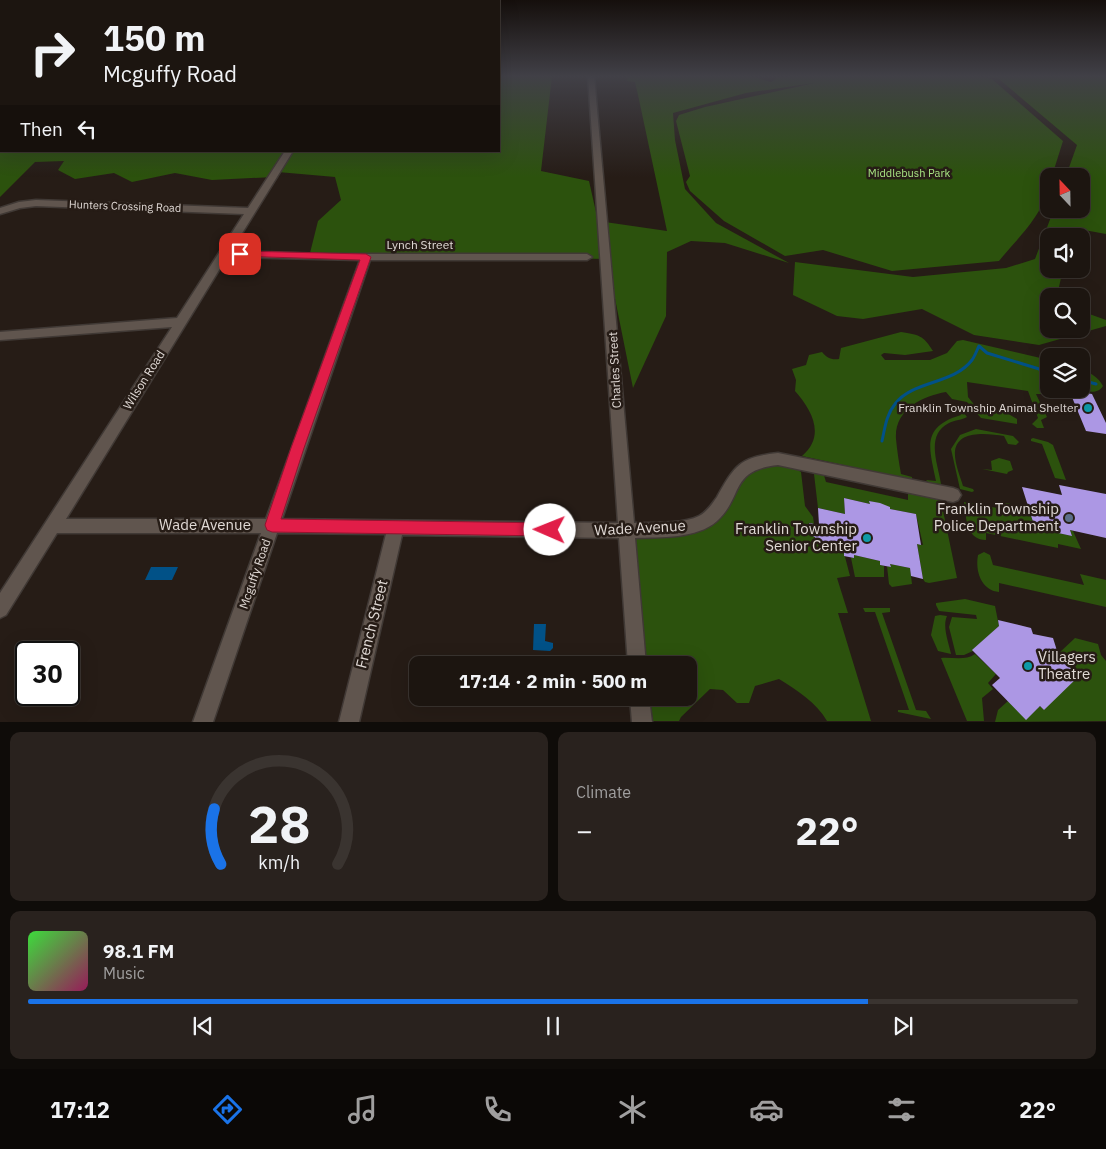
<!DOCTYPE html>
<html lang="en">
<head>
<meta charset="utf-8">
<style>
  body { margin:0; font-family:"IBM Plex Sans",sans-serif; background:#29221e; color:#f1f3f6; height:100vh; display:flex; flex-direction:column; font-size:19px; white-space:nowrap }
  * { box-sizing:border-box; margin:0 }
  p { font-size:16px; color:#a09f9f }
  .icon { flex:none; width:28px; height:28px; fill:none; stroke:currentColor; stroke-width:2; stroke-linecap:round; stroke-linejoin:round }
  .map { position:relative; height:722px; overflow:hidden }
  .panel { display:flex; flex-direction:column; gap:10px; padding:10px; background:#0f0c09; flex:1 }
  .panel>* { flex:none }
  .guide { position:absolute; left:0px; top:0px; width:500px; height:152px; box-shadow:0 5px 20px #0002,0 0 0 1px #3a3430; background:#1c1510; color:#f1f3f6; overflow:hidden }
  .needle { width:32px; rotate:338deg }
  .tools { position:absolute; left:1040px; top:168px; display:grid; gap:10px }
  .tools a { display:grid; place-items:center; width:50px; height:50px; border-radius:10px; background:#1c1510; box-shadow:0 5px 20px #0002,0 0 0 1px #3a3430; font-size:25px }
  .speed { position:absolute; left:15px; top:641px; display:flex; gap:10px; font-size:25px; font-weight:700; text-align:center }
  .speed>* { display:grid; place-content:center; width:65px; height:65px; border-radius:50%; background:#1c1510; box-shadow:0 5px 20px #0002,0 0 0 1px #3a3430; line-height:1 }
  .speed .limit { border:2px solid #111; border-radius:8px; background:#fff; color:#111 }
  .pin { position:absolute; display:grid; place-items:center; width:42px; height:42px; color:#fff; margin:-21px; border-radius:10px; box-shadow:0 2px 8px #0006 }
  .me { position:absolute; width:55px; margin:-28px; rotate:271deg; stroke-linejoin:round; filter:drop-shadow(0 0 4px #0008) }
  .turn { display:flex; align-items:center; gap:18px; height:105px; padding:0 20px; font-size:22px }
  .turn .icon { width:65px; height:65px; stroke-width:2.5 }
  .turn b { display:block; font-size:35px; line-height:42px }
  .then { display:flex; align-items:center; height:48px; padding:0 20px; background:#0003; gap:10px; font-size:19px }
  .big { font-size:38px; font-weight:700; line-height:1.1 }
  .panel .widget { flex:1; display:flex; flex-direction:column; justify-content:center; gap:8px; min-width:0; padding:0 18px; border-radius:10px; background:#29221e }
  .panel .dial { align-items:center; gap:0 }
  .dial svg { height:130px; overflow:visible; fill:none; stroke:#3a3430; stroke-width:7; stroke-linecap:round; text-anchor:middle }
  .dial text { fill:#f1f3f6; stroke:none }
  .song { display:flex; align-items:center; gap:15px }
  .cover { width:60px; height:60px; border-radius:8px; background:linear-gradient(135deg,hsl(120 70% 55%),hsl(330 70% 35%)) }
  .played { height:5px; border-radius:2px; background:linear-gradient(90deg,#1a73e8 80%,#3a3430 80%) }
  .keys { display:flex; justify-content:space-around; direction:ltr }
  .heat { display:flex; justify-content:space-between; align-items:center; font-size:28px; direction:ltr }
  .panel .tiles { flex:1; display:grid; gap:10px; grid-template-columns:1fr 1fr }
  .widget:last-child { grid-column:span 2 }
  .trip { position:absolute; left:409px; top:656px; width:288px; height:50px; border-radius:10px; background:#1c1510; box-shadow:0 5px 20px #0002,0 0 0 1px #3a3430; font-weight:700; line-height:50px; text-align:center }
  .tab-bar { display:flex; height:80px; justify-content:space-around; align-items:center; background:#0b0806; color:#a09f9f }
  .tab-bar .icon { width:35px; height:35px }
  .tab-bar .active { color:#1a73e8 }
  .tab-bar b { font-size:22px; color:#f1f3f6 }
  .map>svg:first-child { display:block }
  .green { fill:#2c520d }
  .water { fill:#015187 }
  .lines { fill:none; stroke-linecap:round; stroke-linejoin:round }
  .stream { stroke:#015187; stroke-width:3 }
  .building { fill:#ac97e4 }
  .minor-casing { stroke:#403935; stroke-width:3 }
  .minor { fill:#60554e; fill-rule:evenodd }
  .route { fill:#e11d48; stroke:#92132f }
  .culture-dot { fill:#0f9aa8; stroke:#261c16; stroke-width:2 }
  .service-dot { fill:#5c6f8a; stroke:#261c16; stroke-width:2 }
  .labels { text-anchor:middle; stroke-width:5; stroke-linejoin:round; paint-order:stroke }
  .far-park-label { font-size:11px; fill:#a8e483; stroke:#261c16 }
  .far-street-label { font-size:11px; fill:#e0d9d5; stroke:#261c16 }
  .street-label { font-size:12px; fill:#e0d9d5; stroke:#261c16 }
  .poi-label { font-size:12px; fill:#e0d9d5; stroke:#261c16; text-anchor:end }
  .near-poi-label { font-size:15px; fill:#e0d9d5; stroke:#261c16; text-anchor:end }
  .near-street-label { font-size:15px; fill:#e0d9d5; stroke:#261c16 }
</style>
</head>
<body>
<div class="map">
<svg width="1106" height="722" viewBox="0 0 1106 722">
  <rect width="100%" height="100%" fill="#261c16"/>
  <!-- green -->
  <path class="green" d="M0,76l1,75h498v-75h53l-11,95 48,10 9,40 69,10 -29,-136 -3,-13 -8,-1 1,-5h123l20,6 6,-4 13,-2h187l15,3 71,62 -11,35h-3c0,35 -30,60 -50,85l-107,10 -69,-21 -38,6 -61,-35 -34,-30 -4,-9 4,-6 -14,-55 3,-6 26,-8 109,-24 -68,10 -73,20 2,27 10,49 31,34 73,40 -64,-20 -34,-2 -24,11 -1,64 -33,72 -26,-129 -297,-6 8,-32 23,-21 -6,-23 -57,-5 -4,5 -62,3 -37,-7 -43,9 -18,-9 -39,6 -17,-9 6,-9 -29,1 -35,35z
    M984,76h122v158l-33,-6 -2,8h-22v33h14l-6,27h-8v33h32v-18l25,9v6l-67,19 -65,-10 -52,-26 -59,10 -26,-3 -44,-21 2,-33 118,15 93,-9 29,-9 19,-50h27v-33h-15l11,-31 -78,-66z
    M901,332c18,3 22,3 32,19l-28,4 -21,-2 -3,2 4,5h45l17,-7 10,-12 6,-1 86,20v26l-10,-1 4,9h-7l11,23 -6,3 3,8h-7l-5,-4 6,-6 -10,-27 -61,-9 1,15 8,10 29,5 12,7v5l-36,-6 -14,-16 -15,-3 -6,-7c-24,4 -52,18 -50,47 1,11 3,24 5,35l11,3v3l-110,-24c24,-20 10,-46 -7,-65l1,-11 -4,-11 14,-4 3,-10 13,-3c5,6 9,8 17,7l2,-11z
    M1081,369c10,4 17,8 22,17 -6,10 -19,4 -28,3h6z
    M957,409l5,1 5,7c-5,3 -12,3 -18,6 -24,12 -11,41 -8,61l-12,-1 -3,-3 10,1c-7,-34 -15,-54 25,-66z
    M976,429l37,7 6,6 -3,3 -8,-1 -4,-8c-15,-2 -46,-7 -49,15 -1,11 5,25 8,35l10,3 1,2 -2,1 -12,-3 -9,-40 9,-14z
    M1033,438l15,4 5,3 13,35 -11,-2 -13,-34 -11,-3v-2z
    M999,458l11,3 3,9 -5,2 -1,2 -25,-5 10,1 -1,-9z
    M768,465h21l12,7 4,34 8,11 1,7 -5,-1 1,12 5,2v4l5,1v4l24,7 6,23 -13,2 11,35h-10l33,108h-44c-10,-18 -30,-31 -48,-42l-24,7 -6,17h-12l-14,-13 -13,-1 -29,28 -2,4h-26l-3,-23h38v-33h-42l-14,-127c23,-3 64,-1 83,-15 17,-13 20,-36 35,-50 5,-4 12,-6 18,-8z
    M817,472h6l3,10 82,18v-9l32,5 17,82 -28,5 -4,-1 -2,-3 -6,-35 6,1 -7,-31 -26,-5 -1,-2 -19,-6v3l-26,-6 1,16 -27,-6 -4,-34z
    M964,502l39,7 -1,-3 4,-3 23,5 6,20 37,8 -2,-6 3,1 8,18 -23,-5v4l-72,-15v7c-20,0 -20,-23 -22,-38z
    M984,552l6,3 3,10 91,20 -4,-11 26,6v27l-107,-24v9c-18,-2 -24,-21 -21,-37z
    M854,555l26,6v4l4,1v11h-29l-4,-19h3z
    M890,564l20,4 2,16 -20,3 -3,-3 -2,-18 4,1z
    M965,599l30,7 4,20 -26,25 -9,4h-8l-7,-28 3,-10 25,2 -1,-4 -37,-4 -3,-6v-2z
    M863,608h27v4l-8,1 34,97 10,1 5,8 -33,-7v-2h11l-34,-98h-10z
    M940,615l7,1c-5,11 2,27 4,38l-13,-3 -7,-16 4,-19z
    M1075,638l23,6 3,11 5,6v60l-111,1 3,-12 10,-9 18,18 14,-13 4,4 15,-53 -1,-3z
    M975,654l21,20 -8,9 5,6 -11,9 2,23h-17l-26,-63c12,-1 24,3 34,-4z"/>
  <!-- water -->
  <path class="water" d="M151,567h27l-6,13h-27z
    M534,624h12l-1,17 8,2v5l-3,3 -17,-1z"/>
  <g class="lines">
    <!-- stream -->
    <path class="stream" d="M1081,380l15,4
      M882,441c3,-13 4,-26 13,-37 18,-24 58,-19 77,-44 3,-4 5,-10 7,-14l8,7 62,19"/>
  </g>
  <!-- building -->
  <path class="building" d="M1069,390l23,4 14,29v11l-20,-3z
    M1059,485l47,9v44l-36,-8 2,6 -37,-8 -13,-41 40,8z
    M844,498l26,6 -1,-3 11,2 10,4v2l26,5 5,31 -4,-1 6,35 -12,-3 -1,-8 -20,-4 1,3 -11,-2v-4l-26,-6v3l-10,-2v-3l-24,-7v-4l-5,-1v-4l-5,-2 -1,-12 10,2 -1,-17 27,6z
    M998,620l33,8 2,6 20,4 6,19 20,19 -35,34 -4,-4 -14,14 -34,-35 8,-7 -28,-28 27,-24z"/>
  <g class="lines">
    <defs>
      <path id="minor" d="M588,76h6l40,447c18,0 49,1 65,-7 8,-4 13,-12 18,-19 18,-32 23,-40 61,-44l175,35 5,2 3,5 -3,5 -5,2 -175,-37c-49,5 -34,31 -61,56 -20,18 -57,16 -82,17l11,127h-18l-9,-127 -217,-3 -43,187h-20l47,-188 -109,-1 -64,189h-20l68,-189h-204l-51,82 -6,3v-25l172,-266 -172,13v-8l177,-14 67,-104 -208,-8 -16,2 -20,6v-6l19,-6 17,-2 212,8 37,-57h8l-62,100 95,3h261l5,3 -5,3h-217l-88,259 336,4zM227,257l133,3 -94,259h-200z
        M630,698h19l3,24h-20z"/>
    </defs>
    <!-- minor casing -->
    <use href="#minor" class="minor-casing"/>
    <!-- minor -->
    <use href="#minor" class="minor"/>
  </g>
  <!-- sky -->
  <linearGradient id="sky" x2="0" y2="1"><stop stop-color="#150f0c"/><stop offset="0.43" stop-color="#414047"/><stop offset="1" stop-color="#414047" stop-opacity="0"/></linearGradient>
  <rect width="1106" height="177" fill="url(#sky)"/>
  <!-- route -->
  <path class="route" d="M240,251l126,3 5,3 -67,191 -23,71 269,4 5,2 2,5 -2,4 -5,2 -278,-4 -5,-2 -2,-5 26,-77 69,-188 -123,-4 -1,-2z"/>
  <!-- markers -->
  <g class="culture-dot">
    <circle cx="1088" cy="408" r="5"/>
    <circle cx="867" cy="538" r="5"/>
    <circle cx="1028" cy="666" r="5"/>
  </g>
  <circle class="service-dot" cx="1069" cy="518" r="5"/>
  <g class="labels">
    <!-- far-park labels -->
    <g class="far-park-label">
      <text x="909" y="177">Middlebush Park</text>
    </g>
    <!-- far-street labels -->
    <g class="far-street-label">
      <text transform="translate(125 206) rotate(2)" y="4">Hunters Crossing Road</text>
    </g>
    <!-- street labels -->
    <g class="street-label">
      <text x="420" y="249">Lynch Street</text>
      <text transform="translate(615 370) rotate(-93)" y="4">Charles Street</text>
      <text transform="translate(144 380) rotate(-58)" y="4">Wilson Road</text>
      <text transform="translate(255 574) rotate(-71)" y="4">Mcguffy Road</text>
    </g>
    <!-- poi labels -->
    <g class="poi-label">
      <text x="1078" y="412">Franklin Township Animal Shelter</text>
    </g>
    <!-- near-poi labels -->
    <g class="near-poi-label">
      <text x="1059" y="514">Franklin Township<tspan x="1059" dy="17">Police Department</tspan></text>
      <text x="857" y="534">Franklin Township<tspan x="857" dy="17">Senior Center</tspan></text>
      <text x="1038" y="662" text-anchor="start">Villagers<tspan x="1038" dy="17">Theatre</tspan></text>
    </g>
    <!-- near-street labels -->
    <g class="near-street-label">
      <text x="205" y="530">Wade Avenue</text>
      <text transform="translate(640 528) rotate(-3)" y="5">Wade Avenue</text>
      <text transform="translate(372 624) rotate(-76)" y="5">French Street</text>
    </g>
  </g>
</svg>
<div class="tools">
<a><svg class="needle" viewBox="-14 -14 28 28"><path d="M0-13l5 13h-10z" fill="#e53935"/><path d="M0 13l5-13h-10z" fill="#a09f9f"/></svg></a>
<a><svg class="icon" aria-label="sound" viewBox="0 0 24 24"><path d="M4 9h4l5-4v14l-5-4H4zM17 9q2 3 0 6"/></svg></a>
<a><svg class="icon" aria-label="search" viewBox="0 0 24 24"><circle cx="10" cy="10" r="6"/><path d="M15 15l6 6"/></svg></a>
<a><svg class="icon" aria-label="layers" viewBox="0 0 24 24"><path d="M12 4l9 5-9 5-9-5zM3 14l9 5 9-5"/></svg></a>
</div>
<div class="speed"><div class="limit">30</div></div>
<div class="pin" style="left:240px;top:254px;background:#d93025"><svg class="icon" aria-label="arrive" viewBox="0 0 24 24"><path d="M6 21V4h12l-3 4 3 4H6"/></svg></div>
<svg class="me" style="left:550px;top:530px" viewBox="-20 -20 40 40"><circle r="19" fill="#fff"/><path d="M0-13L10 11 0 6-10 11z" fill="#e11d48"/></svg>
<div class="trip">17:14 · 2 min · 500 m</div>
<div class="guide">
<div class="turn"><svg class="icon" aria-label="right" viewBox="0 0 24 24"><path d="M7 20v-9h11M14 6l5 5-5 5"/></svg><div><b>150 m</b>Mcguffy Road</div></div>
<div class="then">Then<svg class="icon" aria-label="left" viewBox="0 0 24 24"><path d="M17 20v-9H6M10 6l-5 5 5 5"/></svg></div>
</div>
</div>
<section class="panel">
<div class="tiles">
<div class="widget dial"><svg viewBox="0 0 100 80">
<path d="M14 69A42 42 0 1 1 86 69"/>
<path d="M14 69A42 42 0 0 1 10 35" stroke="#1a73e8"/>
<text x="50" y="56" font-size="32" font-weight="700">28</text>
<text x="50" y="72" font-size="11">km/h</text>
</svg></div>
<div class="widget"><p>Climate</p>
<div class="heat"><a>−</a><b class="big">22°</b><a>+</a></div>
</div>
<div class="widget">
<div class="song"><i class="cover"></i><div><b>98.1 FM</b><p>Music</p></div></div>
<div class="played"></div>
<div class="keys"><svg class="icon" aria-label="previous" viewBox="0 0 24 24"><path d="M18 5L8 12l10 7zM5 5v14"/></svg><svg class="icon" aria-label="pause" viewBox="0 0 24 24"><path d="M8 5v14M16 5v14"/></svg><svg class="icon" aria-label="next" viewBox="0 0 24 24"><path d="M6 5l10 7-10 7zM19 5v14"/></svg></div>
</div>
</div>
</section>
<nav class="tab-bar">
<b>17:12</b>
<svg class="icon active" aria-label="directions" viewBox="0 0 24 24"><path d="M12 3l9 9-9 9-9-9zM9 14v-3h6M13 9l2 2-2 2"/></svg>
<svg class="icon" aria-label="music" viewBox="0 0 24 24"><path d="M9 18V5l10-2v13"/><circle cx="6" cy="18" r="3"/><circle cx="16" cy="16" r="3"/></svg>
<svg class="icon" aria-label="phone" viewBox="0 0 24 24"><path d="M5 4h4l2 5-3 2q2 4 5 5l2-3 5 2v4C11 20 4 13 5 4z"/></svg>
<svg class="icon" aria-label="climate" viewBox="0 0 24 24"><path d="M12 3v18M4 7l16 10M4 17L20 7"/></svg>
<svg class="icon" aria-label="car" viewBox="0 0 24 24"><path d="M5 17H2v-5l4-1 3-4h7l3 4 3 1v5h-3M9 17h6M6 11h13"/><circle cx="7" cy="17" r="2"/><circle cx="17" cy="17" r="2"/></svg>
<svg class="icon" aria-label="filters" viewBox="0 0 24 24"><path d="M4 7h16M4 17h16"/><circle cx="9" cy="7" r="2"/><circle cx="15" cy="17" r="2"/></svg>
<b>22°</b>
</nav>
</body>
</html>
